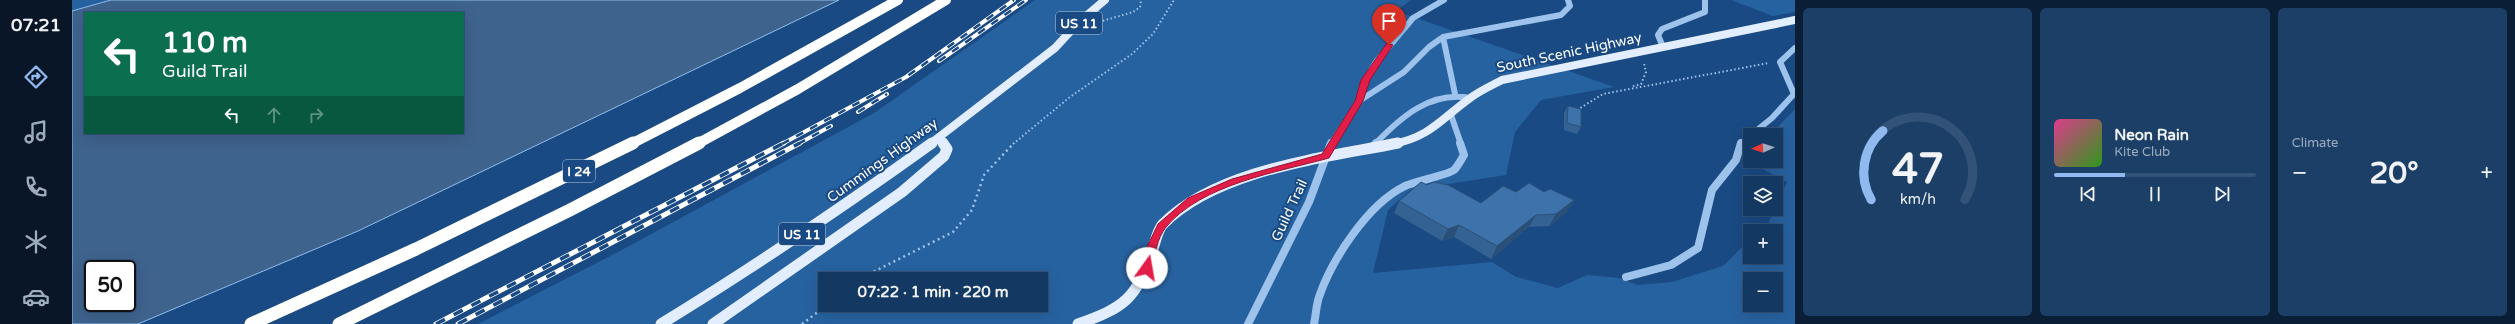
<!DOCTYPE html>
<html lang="en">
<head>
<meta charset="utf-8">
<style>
  body { margin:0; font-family:"Varela Round",sans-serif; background:#1c3f68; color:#f1f3f6; height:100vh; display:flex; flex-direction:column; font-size:15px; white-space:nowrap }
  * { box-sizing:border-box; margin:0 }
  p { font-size:13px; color:#9dacbe }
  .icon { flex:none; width:22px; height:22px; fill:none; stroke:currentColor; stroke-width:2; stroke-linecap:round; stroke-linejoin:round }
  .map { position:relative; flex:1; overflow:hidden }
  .sheet { display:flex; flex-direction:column; gap:8px; padding:8px; background:#0a1f36; width:720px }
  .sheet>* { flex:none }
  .top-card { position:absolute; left:12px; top:12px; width:380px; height:122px; border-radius:0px; box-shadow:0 4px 16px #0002,0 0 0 1px #325277; background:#0b6e4f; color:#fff; overflow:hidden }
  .needle { width:26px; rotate:267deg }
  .controls { position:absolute; left:1671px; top:128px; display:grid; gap:8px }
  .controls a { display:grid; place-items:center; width:40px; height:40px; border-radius:0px; background:#133862; box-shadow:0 4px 16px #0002,0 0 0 1px #325277; font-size:20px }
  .speed { position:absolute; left:12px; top:260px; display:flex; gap:8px; font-size:20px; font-weight:700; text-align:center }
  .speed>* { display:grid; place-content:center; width:52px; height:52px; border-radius:50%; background:#133862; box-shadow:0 4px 16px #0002,0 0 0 1px #325277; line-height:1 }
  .speed .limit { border:2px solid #111; border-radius:6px; background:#fff; color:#111 }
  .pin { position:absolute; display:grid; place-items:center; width:34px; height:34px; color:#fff; margin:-41px -17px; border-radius:50% 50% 50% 0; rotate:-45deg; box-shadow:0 0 4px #0007 }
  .pin .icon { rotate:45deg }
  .me { position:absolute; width:44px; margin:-22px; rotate:13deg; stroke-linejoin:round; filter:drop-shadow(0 0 3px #0008) }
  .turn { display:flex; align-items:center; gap:14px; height:84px; padding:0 12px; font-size:18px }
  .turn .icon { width:52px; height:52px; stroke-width:2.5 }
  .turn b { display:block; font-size:28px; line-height:34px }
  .lanes { display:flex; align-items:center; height:38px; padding:0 12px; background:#0003; justify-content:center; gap:20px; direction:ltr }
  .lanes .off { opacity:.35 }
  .big { font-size:30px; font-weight:700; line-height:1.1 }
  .sheet .widget { flex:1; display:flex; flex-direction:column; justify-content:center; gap:6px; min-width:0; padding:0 14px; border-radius:6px; background:#1c3f68 }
  .sheet .dial { align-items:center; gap:0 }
  .dial svg { height:104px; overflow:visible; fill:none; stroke:#325277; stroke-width:7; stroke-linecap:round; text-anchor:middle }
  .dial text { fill:#f1f3f6; stroke:none }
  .song { display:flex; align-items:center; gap:12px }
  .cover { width:48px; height:48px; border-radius:6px; background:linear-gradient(135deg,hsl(330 70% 55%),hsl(110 70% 35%)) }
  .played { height:4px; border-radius:2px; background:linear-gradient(90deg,#90b9f0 35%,#325277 35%) }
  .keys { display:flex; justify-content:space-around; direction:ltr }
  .heat { display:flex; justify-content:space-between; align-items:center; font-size:22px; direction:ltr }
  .sheet .tiles { flex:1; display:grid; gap:8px; grid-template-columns:repeat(3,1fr) }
  .trip { position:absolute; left:746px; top:272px; width:230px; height:40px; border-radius:0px; background:#133862; box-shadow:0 4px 16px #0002,0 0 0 1px #325277; font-weight:700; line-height:40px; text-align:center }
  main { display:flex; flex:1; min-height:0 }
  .tabs { display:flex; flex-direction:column; width:72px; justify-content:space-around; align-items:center; background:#081627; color:#9dacbe }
  .tabs .icon { width:28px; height:28px }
  .tabs .on { color:#90b9f0 }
  .tabs b { font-size:18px; color:#f1f3f6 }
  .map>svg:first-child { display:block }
  .green { fill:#2762a0; fill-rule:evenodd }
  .water { fill:#3e638d; stroke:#8fbeee; fill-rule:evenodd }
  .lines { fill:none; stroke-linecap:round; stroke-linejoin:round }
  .path-far1 { stroke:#9dc3ec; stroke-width:2; stroke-dasharray:1.5 2.5; stroke-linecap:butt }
  .path { stroke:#9dc3ec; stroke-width:2.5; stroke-dasharray:2 3.5; stroke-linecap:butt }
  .minor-far1 { stroke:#9dc3ec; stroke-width:6 }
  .minor { stroke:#9dc3ec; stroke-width:8 }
  .major-far1 { stroke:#e2eeff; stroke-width:8 }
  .major { stroke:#e2eeff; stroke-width:11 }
  .highway-far1 { stroke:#fff; stroke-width:10 }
  .highway { stroke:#fff; stroke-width:13 }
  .rail-far1-casing { stroke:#fff; stroke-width:4 }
  .rail-casing { stroke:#fff; stroke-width:5 }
  .rail-far1 { stroke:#194a83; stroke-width:2.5; stroke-dasharray:8; stroke-linecap:butt }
  .rail { stroke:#194a83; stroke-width:3.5; stroke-dasharray:10; stroke-linecap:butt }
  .wall { fill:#346292 }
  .shaded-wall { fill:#2b5077 }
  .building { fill:#3d72aa; stroke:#2b5077 }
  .route { fill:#e11d48; stroke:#92132f }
  .labels { text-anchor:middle; stroke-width:4; stroke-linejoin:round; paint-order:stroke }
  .shield { fill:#194a83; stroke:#bac9da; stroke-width:1 }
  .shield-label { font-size:13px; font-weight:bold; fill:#fff }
  .street-label { font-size:14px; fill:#fff; stroke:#194a83 }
</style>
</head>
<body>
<main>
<nav class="tabs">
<b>07:21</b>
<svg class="icon on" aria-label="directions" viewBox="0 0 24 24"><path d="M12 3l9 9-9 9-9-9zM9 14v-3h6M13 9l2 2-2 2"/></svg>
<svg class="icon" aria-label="music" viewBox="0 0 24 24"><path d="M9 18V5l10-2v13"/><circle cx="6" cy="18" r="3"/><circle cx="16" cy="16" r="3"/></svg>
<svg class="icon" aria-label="phone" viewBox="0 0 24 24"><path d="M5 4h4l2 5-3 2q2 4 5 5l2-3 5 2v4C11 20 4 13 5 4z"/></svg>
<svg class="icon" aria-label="climate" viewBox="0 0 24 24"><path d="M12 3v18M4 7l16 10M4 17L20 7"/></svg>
<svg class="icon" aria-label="car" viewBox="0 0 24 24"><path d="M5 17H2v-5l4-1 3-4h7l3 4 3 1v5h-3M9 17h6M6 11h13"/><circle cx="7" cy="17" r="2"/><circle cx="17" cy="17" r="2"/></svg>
</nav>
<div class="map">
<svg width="1723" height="324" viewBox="0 0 1723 324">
  <rect width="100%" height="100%" fill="#194a83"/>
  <!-- green -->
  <path class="green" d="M0,0h39l-39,11z
    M963,0h376l-15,11 218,76 -73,13 -26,32 -9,43 -96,15 -22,20 -15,63 119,-11 24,15 42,11 29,-13 32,3 19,7 34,-3 51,-16 27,-27v18h26v-26h-17l10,-9 18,-40 -41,-22 4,-5v6h26v-26h-6l25,-26v215h-1317l142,-73 254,-138zM753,279h216v26h-216zM1678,279h26v26h-26z
    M1659,0h64v12l-22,4z"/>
  <!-- water -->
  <path class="water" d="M39,0h728l-481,231 -220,93h-66v-313zM13,13h378v120h-378zM21,269h34v34h-34z"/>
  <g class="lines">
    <!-- path-far1 -->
    <path class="path-far1" d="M1027,22l34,-10 7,-5 1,-7
      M1561,86l8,-2 5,-12 -2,-9
      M1505,110l26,-16 166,-31
      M941,144l57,-47 62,-43 21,-20 21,-34"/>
    <!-- path -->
    <path class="path" d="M787,279l94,-47 19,-22 12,-35 30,-32
      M730,324l25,-19"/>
    <!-- minor-far1 -->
    <path class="minor-far1" d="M1371,37l12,57
      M1591,47l-5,-12 4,-6 43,-17v-12
      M1287,101l45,-29 25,-25 14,-10 118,-22 9,-9 -2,-6
      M1379,115l10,29
      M1679,135l21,-17 22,-24 -14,-32 15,-14
      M1259,144l28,-43 6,-21 11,-18 37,-44 31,-18
      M1303,144c26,-27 55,-53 95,-46
      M1668,144l10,-8"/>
    <!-- minor -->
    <path class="minor" d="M1300,148l4,-5
      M1554,277l45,-12 27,-17 14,-58 24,-30 5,-17
      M1176,324l61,-122 22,-59
      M1242,324c2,-9 2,-18 5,-27 13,-38 49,-93 86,-111 9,-4 45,-12 49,-16 4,-4 7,-10 10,-15l-4,-12"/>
    <!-- major-far1 -->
    <path class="major-far1" d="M867,138l5,6
      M858,144l125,-96 25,-27 25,-21
      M1321,144c37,-7 48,-25 76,-45 10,-8 22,-13 33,-19l293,-60"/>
    <!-- major -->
    <path class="major" d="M589,324c93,-57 182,-117 271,-181
      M641,324l189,-132 42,-36 3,-7 -4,-6
      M1006,324c47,-17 57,-24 74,-72 3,-8 5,-22 11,-28 55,-55 161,-66 235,-81"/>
    <!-- highway-far1 -->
    <path class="highway-far1" d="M559,144l109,-56 158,-88
      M625,144l101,-55 148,-89"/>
    <!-- highway -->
    <path class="highway" d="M179,324l165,-75 217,-106
      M267,324l231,-114 129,-67"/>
    <defs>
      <path id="rail-far1" d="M867,61l87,-61
        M786,112l29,-18
        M710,144l124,-67 108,-77
        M726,144l33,-18"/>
      <path id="rail" d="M364,324l348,-181
        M386,324l342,-181"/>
    </defs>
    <!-- rail-far1 casing -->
    <use href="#rail-far1" class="rail-far1-casing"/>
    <!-- rail casing -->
    <use href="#rail" class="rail-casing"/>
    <!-- rail-far1 -->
    <use href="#rail-far1" class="rail-far1"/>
    <!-- rail -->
    <use href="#rail" class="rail"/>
  </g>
  <!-- wall -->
  <path class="wall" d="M1496,106l13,21 -4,7 -13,-4v-17z
    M1355,185l54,18 35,-11 58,8 -7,12 -18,14 -20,1 -38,32 -37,-22 -12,4 -48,-28 5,-12z"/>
  <!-- shaded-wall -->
  <path class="shaded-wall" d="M1502,200l-7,12 -18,14 7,-12z
    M1464,215l-7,12 -38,32 6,-13z
    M1387,225l-5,12 -12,4 6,-12z"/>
  <!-- building -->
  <path class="building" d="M1496,106l13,3v18l-14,-4z
    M1349,182l6,3 7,-3 14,3 33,18 22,-17 13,6 13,-9 15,9 6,-3 24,11 -18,14 -20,1 -39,31 -38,-21 -11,4 -49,-28z"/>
  <!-- route -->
  <path class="route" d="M1315,43l6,2 -23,35 -7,21 -34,57c-51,14 -127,26 -163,69 -9,11 -11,28 -14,41l-5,3 -3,-1 -2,-2 5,-21 11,-23 30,-26 44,-19 90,-25 33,-53 6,-21z"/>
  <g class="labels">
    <!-- shield labels -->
    <g class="shield">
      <rect x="984" y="12" width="46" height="22" rx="3"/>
      <rect x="491" y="160" width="32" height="22" rx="3"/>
      <rect x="707" y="223" width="46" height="22" rx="3"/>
    </g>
    <g class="shield-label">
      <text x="1007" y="28">US 11</text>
      <text x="507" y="176">I 24</text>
      <text x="730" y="239">US 11</text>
    </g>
    <!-- street labels -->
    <g class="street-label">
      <text transform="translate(1497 52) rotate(-12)" y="5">South Scenic Highway</text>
      <text transform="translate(810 160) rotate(-36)" y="5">Cummings Highway</text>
      <text transform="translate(1217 210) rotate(-65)" y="5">Guild Trail</text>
    </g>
  </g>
</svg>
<div class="controls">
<a><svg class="needle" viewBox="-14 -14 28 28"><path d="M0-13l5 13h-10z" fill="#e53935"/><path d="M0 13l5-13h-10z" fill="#9dacbe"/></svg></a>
<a><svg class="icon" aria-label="layers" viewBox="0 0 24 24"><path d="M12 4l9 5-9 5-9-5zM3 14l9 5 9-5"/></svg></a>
<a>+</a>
<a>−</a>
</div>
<div class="speed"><div class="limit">50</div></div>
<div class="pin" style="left:1317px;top:45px;background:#d93025"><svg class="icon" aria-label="arrive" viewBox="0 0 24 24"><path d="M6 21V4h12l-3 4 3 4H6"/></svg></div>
<svg class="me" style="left:1075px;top:268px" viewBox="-20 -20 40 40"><circle r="19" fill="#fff"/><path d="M0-13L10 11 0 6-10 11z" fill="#e11d48"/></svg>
<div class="trip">07:22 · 1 min · 220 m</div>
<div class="top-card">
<div class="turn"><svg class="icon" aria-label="left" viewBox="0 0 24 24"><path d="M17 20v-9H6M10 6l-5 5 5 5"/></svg><div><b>110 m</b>Guild Trail</div></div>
<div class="lanes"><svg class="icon" aria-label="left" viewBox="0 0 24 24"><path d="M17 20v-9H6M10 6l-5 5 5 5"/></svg><svg class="icon off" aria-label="ahead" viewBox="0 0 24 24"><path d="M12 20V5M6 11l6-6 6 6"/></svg><svg class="icon off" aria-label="right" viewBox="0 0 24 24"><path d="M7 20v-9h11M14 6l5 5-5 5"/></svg></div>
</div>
</div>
<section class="sheet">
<div class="tiles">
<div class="widget dial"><svg viewBox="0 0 100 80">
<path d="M14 69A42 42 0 1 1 86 69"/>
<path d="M14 69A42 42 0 0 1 23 16" stroke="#90b9f0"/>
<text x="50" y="56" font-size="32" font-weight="700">47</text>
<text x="50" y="72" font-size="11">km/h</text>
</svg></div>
<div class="widget">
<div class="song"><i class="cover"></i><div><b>Neon Rain</b><p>Kite Club</p></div></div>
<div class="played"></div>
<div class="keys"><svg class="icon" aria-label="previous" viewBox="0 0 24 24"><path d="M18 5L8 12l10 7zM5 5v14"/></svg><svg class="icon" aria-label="pause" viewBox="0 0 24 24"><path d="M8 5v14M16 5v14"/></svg><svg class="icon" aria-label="next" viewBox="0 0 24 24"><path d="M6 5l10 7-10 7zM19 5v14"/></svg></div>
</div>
<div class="widget"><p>Climate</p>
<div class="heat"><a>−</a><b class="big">20°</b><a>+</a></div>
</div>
</div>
</section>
</main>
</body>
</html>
